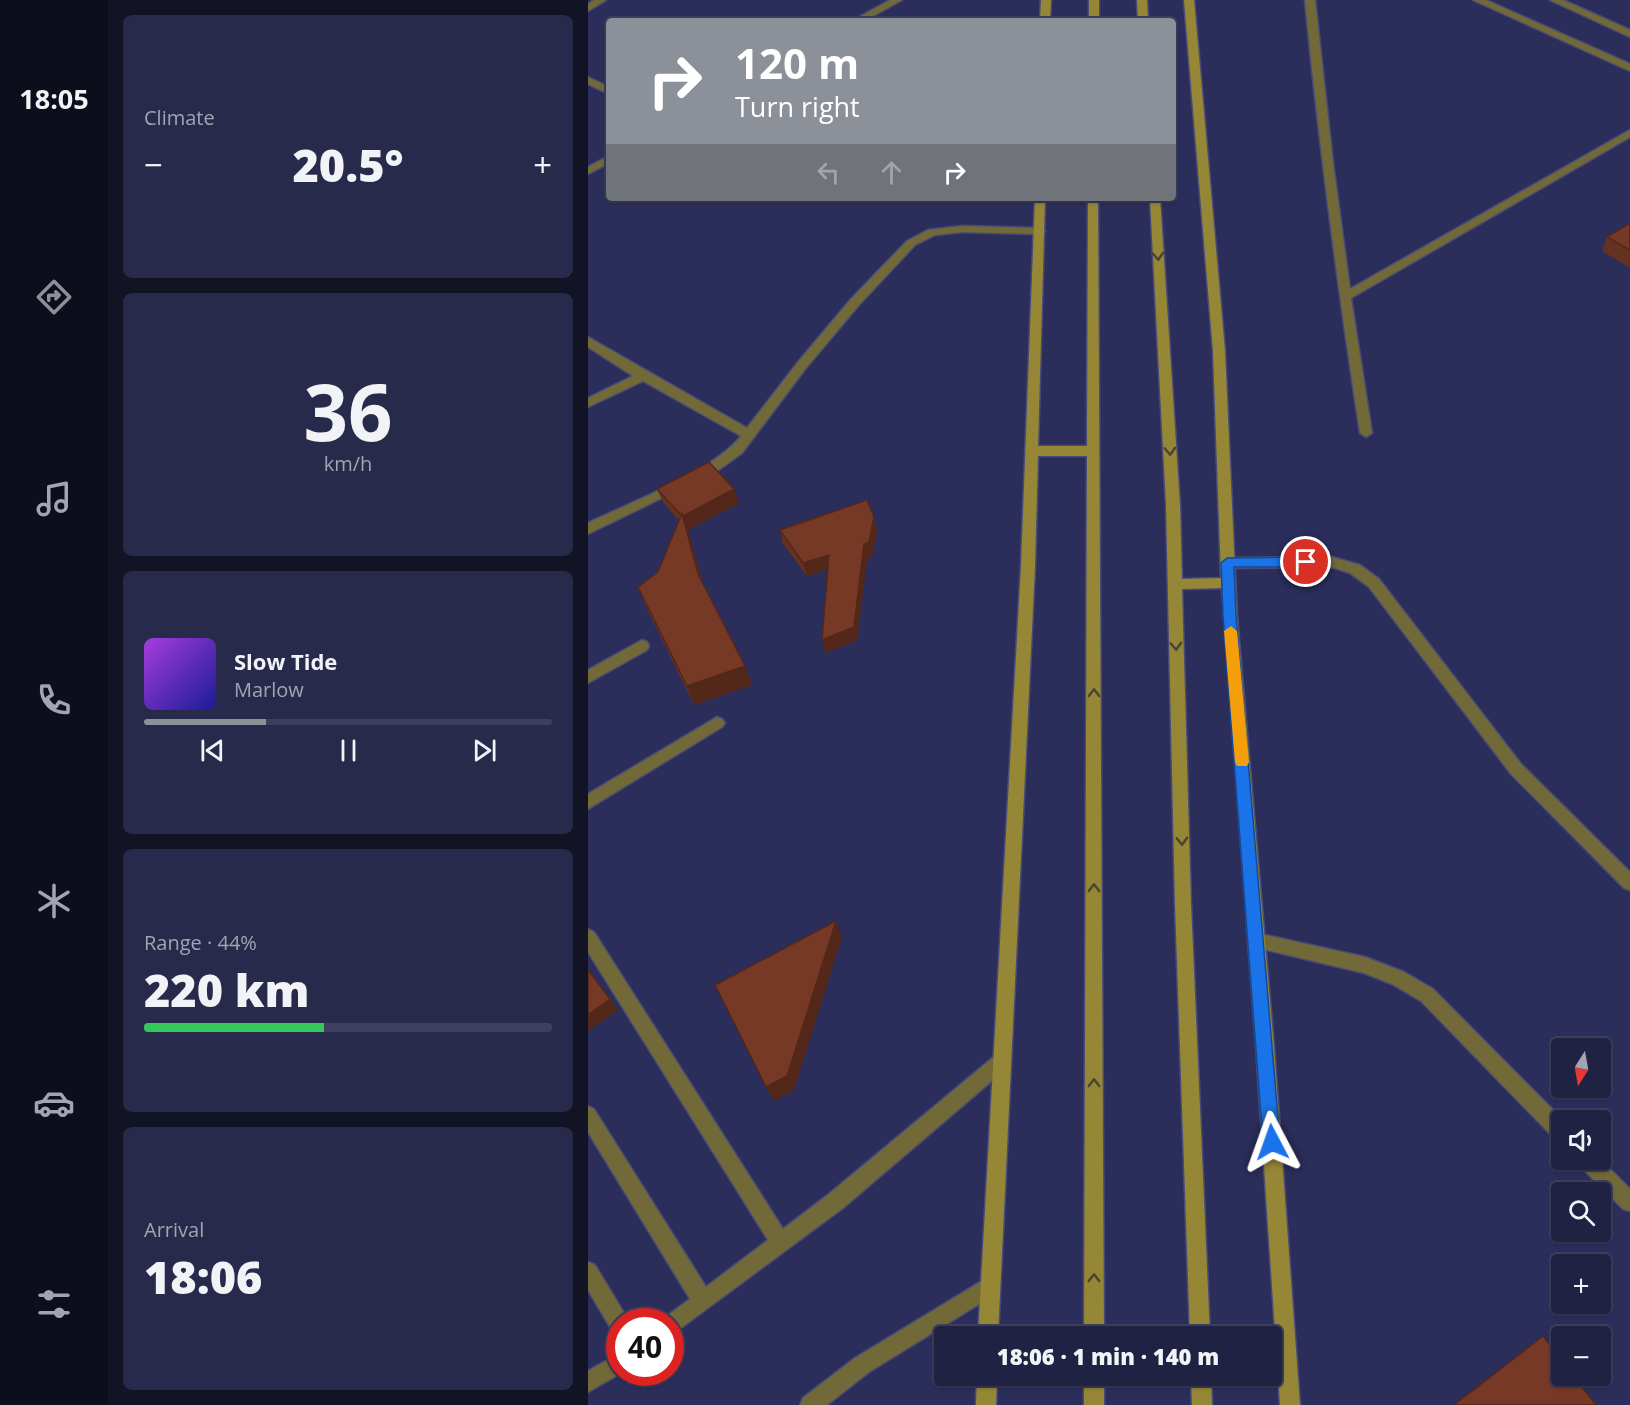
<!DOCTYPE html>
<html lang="en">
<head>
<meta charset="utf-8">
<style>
  body { margin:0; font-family:"Open Sans",sans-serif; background:#282a4b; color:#f1f3f6; height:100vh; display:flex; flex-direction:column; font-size:22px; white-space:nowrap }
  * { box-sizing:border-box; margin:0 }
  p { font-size:20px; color:#a2a4b2 }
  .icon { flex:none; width:33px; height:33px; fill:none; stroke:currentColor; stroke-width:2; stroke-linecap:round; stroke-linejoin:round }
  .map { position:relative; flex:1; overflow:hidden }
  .side { display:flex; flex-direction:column; gap:15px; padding:15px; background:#121325; width:480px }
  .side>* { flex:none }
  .banner { position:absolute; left:18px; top:18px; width:570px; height:183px; border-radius:6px; box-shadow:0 2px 4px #0004,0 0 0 2px #3d3f5d; background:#8c9099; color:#fff; overflow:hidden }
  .needle { width:39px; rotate:191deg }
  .buttons { position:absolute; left:963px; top:1038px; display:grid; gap:12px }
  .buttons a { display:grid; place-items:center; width:60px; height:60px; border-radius:6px; background:#202244; box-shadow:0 2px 4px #0004,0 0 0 2px #3d3f5d; font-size:30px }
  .speed { position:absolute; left:18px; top:1308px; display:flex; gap:12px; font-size:30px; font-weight:700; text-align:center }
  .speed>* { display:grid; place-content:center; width:78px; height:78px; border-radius:50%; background:#202244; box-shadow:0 2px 4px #0004,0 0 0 2px #3d3f5d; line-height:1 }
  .speed .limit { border:9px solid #d22; background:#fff; color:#111 }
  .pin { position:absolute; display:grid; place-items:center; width:51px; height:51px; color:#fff; margin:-26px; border:3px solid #fff; border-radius:50%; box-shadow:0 2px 6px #0007 }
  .me { position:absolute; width:66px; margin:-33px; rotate:356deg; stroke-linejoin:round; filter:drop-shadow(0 0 4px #0008) }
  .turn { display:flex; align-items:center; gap:21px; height:126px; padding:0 30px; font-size:27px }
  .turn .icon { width:78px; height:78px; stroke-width:2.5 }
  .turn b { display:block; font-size:42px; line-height:51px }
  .lanes { display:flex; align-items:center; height:57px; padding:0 30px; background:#0003; justify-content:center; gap:30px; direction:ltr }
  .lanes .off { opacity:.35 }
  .big { font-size:45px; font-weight:800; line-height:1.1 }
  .side .card { flex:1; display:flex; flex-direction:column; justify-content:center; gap:9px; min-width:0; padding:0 21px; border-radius:9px; background:#282a4b }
  .side .dial { align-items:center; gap:0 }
  .dial b { font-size:78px; line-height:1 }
  .song { display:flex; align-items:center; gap:18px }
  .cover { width:72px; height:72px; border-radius:9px; background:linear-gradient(135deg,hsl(280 70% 55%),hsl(240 70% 35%)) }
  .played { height:6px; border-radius:3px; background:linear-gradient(90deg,#8c9099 30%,#3d3f5d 30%) }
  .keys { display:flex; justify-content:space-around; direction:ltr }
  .heat { display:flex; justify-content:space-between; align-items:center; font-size:33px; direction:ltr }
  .charge { height:9px; border-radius:4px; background:linear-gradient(90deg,#34c759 44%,#3d3f5d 0) }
  .trip { position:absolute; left:346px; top:1326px; width:348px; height:60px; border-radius:6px; background:#202244; box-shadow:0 2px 4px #0004,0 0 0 2px #3d3f5d; font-weight:800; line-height:60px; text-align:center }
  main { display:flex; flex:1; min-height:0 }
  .menu { display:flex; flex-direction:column; width:108px; justify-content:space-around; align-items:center; background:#0d0e1b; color:#a2a4b2 }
  .menu .icon { width:42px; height:42px }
  .menu .on { color:#8c9099 }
  .menu b { font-size:27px; color:#f1f3f6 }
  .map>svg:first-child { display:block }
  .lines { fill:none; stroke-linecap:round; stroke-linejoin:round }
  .lane-casing { stroke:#494b75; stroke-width:3 }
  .street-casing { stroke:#494b75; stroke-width:3 }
  .secondary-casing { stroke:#494b75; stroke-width:3 }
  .lane { fill:#726939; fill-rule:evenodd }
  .street { fill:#726939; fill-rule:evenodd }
  .secondary { fill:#958735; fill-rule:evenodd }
  .wall { fill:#653120 }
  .shaded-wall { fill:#53281a }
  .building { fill:#763925; stroke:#53281a; stroke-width:1.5 }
  .oneway { stroke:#494530 }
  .route { fill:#1a73e8; stroke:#114b97; stroke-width:1.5 }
  .slow { fill:#f59e0b }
</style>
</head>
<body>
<main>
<nav class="menu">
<b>18:05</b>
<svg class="icon on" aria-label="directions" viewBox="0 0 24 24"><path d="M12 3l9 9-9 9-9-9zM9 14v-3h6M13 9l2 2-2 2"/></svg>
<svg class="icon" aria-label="music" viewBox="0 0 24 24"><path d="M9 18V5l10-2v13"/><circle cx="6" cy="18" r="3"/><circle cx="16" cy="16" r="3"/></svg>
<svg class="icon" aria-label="phone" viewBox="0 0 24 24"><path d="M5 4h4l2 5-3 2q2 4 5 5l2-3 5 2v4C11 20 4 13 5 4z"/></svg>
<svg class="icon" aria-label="climate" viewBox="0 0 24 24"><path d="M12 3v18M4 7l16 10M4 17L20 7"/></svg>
<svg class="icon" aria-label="car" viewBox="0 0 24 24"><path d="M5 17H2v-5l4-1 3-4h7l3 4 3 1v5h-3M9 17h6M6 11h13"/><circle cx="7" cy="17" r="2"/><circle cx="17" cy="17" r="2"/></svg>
<svg class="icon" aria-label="filters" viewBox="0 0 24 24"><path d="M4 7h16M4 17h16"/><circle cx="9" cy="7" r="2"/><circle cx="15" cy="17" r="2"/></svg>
</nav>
<section class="side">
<div class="card"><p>Climate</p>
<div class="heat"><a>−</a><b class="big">20.5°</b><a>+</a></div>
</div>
<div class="card dial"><b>36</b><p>km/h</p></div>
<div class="card">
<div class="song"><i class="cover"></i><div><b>Slow Tide</b><p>Marlow</p></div></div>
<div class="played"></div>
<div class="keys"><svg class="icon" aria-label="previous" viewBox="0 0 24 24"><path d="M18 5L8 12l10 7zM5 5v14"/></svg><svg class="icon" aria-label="pause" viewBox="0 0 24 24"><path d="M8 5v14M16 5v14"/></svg><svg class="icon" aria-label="next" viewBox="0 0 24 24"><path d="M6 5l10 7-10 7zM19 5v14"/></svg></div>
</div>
<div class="card"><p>Range · 44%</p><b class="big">220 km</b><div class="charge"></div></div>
<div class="card"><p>Arrival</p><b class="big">18:06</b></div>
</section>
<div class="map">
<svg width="1042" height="1405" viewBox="0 0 1042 1405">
  <rect width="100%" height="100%" fill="#2b2d5b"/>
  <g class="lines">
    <defs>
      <path id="lane" d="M717,0h10l18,163 17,126 280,-159v7l-279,161 21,135 -6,4 -6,-4c-22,-144 -41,-288 -55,-433z"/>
      <path id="street" d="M6,0h12l-18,11v-7z
        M302,0h12l-38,21h-12z
        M885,0h13l144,64v7z
        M962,0h13l67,30v7z
        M0,77l21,10v7l-21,-10z
        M21,156v7l-21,11v-7z
        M374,226l77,2 6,3 -6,3 -77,-2 -27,3 -20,10 -56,60 -53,63 -64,85 -25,18 -129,63v-11c41,-20 126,-52 153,-87l-98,-55 -55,26v-9l45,-22 -45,-29v-10l159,91 51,-66 53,-63 56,-58 21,-11z
        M744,557l28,8 19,14 142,185 109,108v18l-6,-2 -113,-114 -142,-187 -19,-14 -18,-6 -105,1 -7,-5 7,-5z
        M54,640l5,2 2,4 -2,4 -59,33v-13z
        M129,717l5,2 3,4 -3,4 -134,82v-15z
        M0,929l6,3 189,297 46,-35 167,-139 6,-3 6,3 3,6 -3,6 -165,141 -173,128v-14h-8l1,-3 27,-20 -102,-167v-26l6,3 112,178 62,-47 -180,-288z
        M668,933l109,24 39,15 29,17 130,131 -1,22 -7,-3 -134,-138 -29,-17 -28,-11 -114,-27 -2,-5 2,-5z
        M1012,1159l30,30v22l-7,-2 -42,-42 -2,-7z
        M0,1262l7,3 32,53 2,4h-9v13l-7,-3 -25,-42z
        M402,1276l7,3 3,7 -3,7 -128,79 -42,33h-27l3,-7 52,-40z
        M32,1353v19h3l-35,20v-21z"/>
      <path id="secondary" d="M453,0h10l-1,21h-10z
        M501,0h10v21h-10z
        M549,0h10l1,21h-10z
        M596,0h10l31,351 12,266 37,430 26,358h-20l-24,-358 -34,-459 -40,1 9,315 19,432h-20l-15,-432 -9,-399 -16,-307h10l20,307 2,74 39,-1 -8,-227z
        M447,198h10l-7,248h49l1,-248h10l6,1138h-20l3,-880h-49l-3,110 -37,770h-20l43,-770z
        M389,1376h20l-1,29h-20z
        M496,1376h20v29h-20z
        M603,1376h20l1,29h-20z"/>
    </defs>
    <!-- lane casing -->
    <use href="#lane" class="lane-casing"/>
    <!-- street casing -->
    <use href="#street" class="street-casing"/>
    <!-- secondary casing -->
    <use href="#secondary" class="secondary-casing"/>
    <!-- lane -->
    <use href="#lane" class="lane"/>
    <!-- street -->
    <use href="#street" class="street"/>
    <!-- secondary -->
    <use href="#secondary" class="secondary"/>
  </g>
  <!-- wall -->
  <path class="wall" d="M1042,223v45l-28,-17 5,-14z
    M69,489l82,14 -51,27 14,51 43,85 7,19 -58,20 -48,-98 -8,-20 20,-15 21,-51 -16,-19z
    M286,517l3,14 -5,25 -5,2 -10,82 -32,13 3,-84 -21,7 -24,-32 -3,-14z"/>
  <!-- shaded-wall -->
  <path class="shaded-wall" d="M146,489l5,14 -51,27 17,63 -7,-19 -16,-57z
    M286,517l3,14 -5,25 -5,2 -10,82 -32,13 -3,-13 42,-96z
    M241,555l4,13 -26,8 -4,-13z
    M157,666l7,19 -58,20 -7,-19z
    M248,921l6,16 -48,153 -20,11 -8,-14z
    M22,999l8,11 -30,21v-16z"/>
  <!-- building -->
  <path class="building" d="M1042,223v27l-23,-13z
    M121,462l25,27 -51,27 -1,-3 -1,2 -24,-26z
    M279,500l7,17 -5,25 -5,2 -10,83 -32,13 7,-85 -26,8 -23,-33z
    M94,513l16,61 47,92 -58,20 -49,-99 20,-15z
    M248,921l-49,155 -21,11 -51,-102z
    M0,970l22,29 -22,16z
    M955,1336l19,25v15h11l23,29h-142z"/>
  <!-- one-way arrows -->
  <defs><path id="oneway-chevron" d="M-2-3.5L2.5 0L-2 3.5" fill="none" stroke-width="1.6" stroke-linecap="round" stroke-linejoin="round" transform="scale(1.5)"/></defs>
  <g class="oneway">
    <use href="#oneway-chevron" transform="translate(570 256) rotate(87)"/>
    <use href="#oneway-chevron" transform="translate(582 451) rotate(87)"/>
    <use href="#oneway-chevron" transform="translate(588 646) rotate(88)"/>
    <use href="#oneway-chevron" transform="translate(506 693) rotate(-90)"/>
    <use href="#oneway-chevron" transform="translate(594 841) rotate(88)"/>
    <use href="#oneway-chevron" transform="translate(506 888) rotate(-90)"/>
    <use href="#oneway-chevron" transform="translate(506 1083) rotate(-90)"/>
    <use href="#oneway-chevron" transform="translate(506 1278) rotate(-90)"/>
  </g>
  <!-- route -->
  <path class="route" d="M718,557l6,5 -6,5h-72l2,49 44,526 -2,6 -6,3 -6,-3 -3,-6 -40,-526 -2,-53 6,-5z"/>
  <!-- slow -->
  <path class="slow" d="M643,626l6,5 12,131 -2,4h-10l-2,-4 -11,-131z"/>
</svg>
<div class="buttons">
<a><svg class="needle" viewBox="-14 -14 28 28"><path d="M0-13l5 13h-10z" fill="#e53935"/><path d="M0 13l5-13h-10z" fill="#a2a4b2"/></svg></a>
<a><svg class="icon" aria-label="sound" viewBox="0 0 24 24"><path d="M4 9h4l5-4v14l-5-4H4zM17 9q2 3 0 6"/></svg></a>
<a><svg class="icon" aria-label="search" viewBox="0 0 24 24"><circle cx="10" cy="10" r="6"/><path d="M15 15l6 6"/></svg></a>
<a>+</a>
<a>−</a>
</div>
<div class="speed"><div class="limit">40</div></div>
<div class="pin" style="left:718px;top:562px;background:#d93025"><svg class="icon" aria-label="arrive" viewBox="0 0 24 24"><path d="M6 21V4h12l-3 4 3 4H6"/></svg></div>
<svg class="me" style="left:684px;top:1142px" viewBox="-20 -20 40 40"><path d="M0-17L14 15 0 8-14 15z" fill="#1a73e8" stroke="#fff" stroke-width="4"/></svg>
<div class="trip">18:06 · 1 min · 140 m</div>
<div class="banner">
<div class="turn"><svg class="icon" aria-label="right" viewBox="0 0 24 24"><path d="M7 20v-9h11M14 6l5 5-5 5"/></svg><div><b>120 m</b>Turn right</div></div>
<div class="lanes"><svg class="icon off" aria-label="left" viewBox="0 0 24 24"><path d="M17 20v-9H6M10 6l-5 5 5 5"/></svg><svg class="icon off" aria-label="ahead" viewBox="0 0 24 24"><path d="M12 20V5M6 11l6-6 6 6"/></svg><svg class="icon" aria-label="right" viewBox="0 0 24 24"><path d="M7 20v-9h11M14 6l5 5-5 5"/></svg></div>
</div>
</div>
</main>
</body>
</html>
